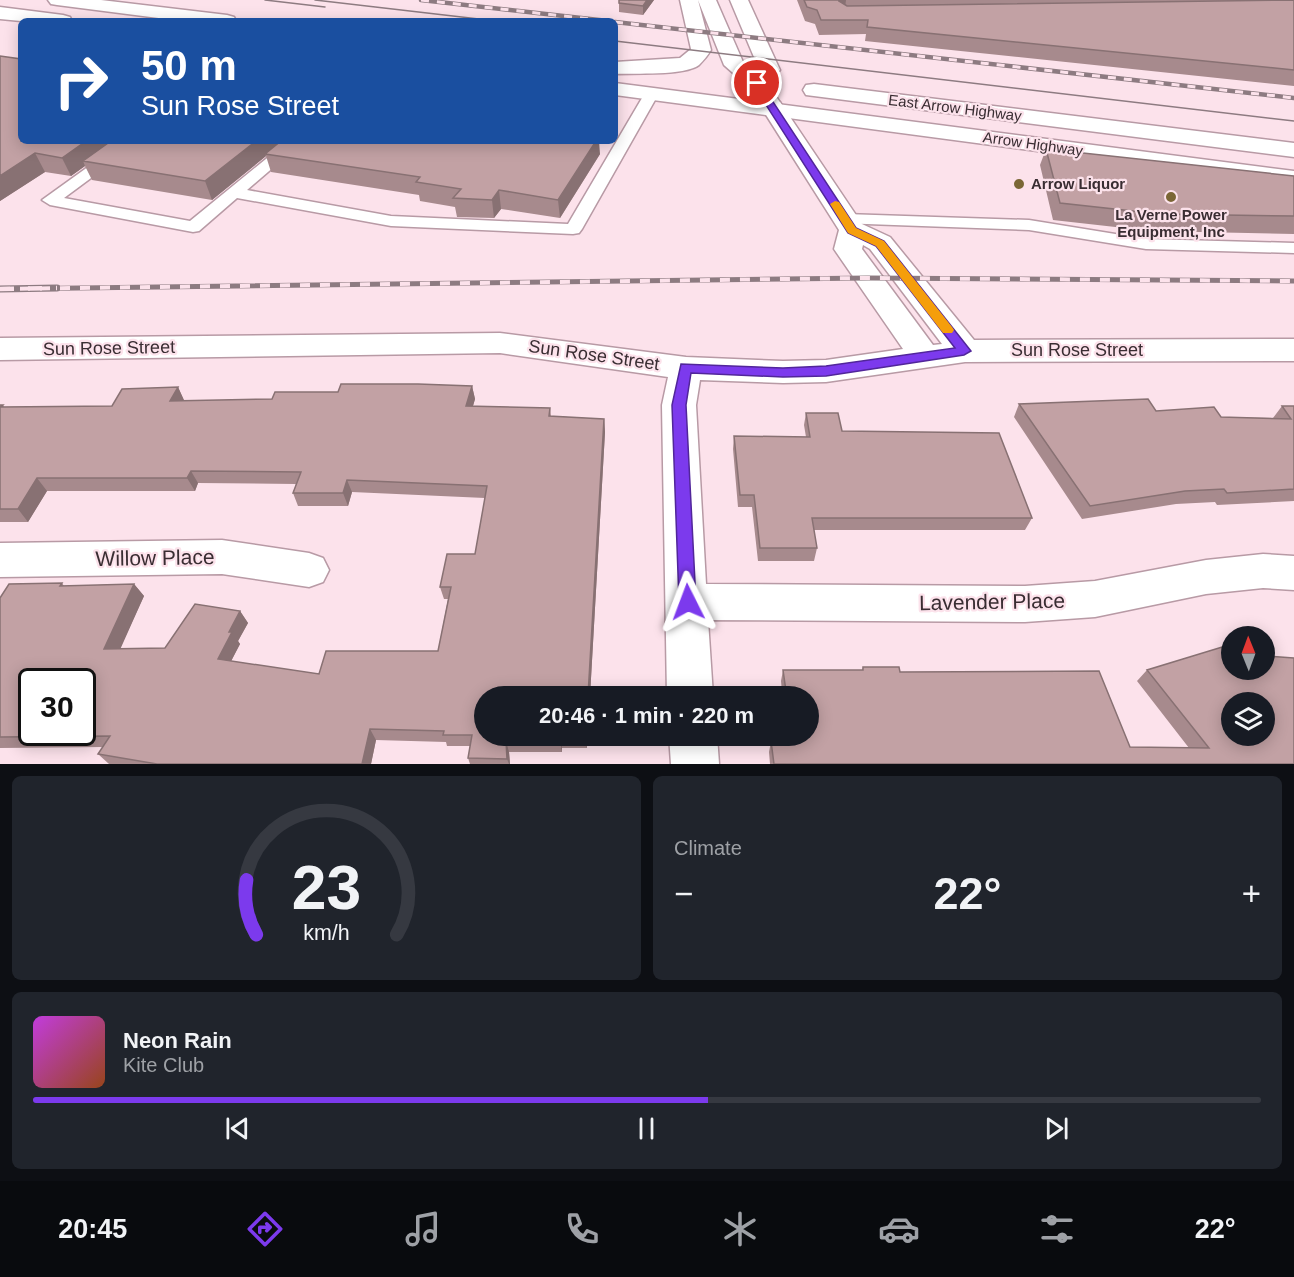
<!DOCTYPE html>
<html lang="en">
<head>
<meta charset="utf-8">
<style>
  body { margin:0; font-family:Arial,sans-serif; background:#20242c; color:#f1f3f6; height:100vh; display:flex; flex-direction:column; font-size:22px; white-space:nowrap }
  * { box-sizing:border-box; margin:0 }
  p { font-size:20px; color:#9ea1a6 }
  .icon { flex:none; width:33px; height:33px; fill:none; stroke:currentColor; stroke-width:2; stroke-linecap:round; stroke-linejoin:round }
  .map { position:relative; height:764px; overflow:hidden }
  .panel { display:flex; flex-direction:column; gap:12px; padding:12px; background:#0d0f14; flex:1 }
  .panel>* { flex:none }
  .guide { position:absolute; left:18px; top:18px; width:600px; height:126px; border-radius:9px; box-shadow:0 3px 15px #0003; background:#1a4fa0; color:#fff; overflow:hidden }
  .needle { width:39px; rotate:359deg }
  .controls { position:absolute; left:1221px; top:626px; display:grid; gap:12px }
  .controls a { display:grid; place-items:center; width:54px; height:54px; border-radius:50%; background:#171b24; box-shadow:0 3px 15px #0003; font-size:30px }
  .speed { position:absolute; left:18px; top:668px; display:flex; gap:12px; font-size:30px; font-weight:700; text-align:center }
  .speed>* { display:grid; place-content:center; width:78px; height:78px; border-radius:50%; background:#171b24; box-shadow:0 3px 15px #0003; line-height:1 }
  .speed .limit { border:3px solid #111; border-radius:9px; background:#fff; color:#111 }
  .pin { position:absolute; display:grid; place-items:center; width:51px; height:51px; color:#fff; margin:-26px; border:3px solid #fff; border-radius:50%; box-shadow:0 2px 6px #0007 }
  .me { position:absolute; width:66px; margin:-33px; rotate:357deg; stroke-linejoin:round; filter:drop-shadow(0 0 4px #0008) }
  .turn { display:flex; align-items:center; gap:21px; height:126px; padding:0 24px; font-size:27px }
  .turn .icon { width:78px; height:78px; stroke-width:2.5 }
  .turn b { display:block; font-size:42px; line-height:51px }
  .big { font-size:45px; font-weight:800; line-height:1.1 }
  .panel .tile { flex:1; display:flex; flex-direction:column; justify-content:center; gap:9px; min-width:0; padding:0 21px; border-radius:9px; background:#20242c }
  .panel .dial { align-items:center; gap:0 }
  .dial svg { height:156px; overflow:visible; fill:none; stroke:#363941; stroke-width:7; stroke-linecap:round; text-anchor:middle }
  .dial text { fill:#f1f3f6; stroke:none }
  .song { display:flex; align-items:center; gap:18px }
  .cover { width:72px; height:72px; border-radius:9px; background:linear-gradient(135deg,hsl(290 70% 55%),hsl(20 70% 35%)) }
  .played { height:6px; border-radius:3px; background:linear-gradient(90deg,#7c3aed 55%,#363941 55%) }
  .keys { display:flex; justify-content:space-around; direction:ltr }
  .heat { display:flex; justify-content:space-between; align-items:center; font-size:33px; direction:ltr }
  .panel .tiles { flex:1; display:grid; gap:12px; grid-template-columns:1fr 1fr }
  .tile:last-child { grid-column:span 2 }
  .trip { position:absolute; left:474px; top:686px; width:345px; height:60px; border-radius:30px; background:#171b24; box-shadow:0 3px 15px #0003; font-weight:800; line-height:60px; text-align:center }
  .tab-bar { display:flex; height:96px; justify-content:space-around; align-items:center; background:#090b0e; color:#9ea1a6 }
  .tab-bar .icon { width:42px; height:42px }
  .tab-bar .active { color:#7c3aed }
  .tab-bar b { font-size:27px; color:#f1f3f6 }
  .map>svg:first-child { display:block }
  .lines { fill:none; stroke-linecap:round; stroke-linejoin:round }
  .service-casing { stroke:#b89aa5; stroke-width:3 }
  .minor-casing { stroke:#b89aa5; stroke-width:3 }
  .secondary-casing { stroke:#b89aa5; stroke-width:3 }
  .primary-casing { stroke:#b89aa5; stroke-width:3 }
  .service { fill:#fff; fill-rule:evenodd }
  .minor { fill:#fff; fill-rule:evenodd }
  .secondary { fill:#fff; fill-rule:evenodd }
  .primary { fill:#fff; fill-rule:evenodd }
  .tram { stroke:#8d7b81; stroke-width:1.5 }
  .rail-far2-casing { stroke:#8d7b81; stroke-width:4.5 }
  .rail-far1-casing { stroke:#8d7b81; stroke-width:5 }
  .rail-casing { stroke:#8d7b81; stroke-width:7 }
  .rail-far2 { stroke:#fce2eb; stroke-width:3; stroke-dasharray:8; stroke-linecap:butt }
  .rail-far1 { stroke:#fce2eb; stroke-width:4; stroke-dasharray:10; stroke-linecap:butt }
  .rail { stroke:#fce2eb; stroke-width:4.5; stroke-dasharray:14; stroke-linecap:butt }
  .wall { fill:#a78a8d }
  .shaded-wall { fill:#887173 }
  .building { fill:#c2a1a4; stroke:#887173; stroke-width:1.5; fill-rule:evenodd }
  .route { fill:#7c3aed; stroke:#51269a; stroke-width:1.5 }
  .slow { fill:#f59e0b }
  .poi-dot { fill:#7a6635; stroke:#fce2eb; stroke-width:2 }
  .labels { text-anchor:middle; stroke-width:4.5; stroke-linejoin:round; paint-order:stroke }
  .far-street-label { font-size:15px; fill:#392d32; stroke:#fce2eb }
  .far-poi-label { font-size:15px; font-weight:bold; fill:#392d32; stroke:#fce2eb; text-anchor:start }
  .street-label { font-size:18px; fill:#392d32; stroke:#fce2eb }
  .near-street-label { font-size:21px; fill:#392d32; stroke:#fce2eb }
</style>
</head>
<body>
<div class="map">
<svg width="1294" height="764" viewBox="0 0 1294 764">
  <rect width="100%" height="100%" fill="#fce2eb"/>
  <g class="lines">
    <defs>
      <path id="service" d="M652,89l7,4 -77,136 -3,4 -6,1 -182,-8 -154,-28 -38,33 -6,1 -143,-27 -8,-5 82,-59h17l-77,57 126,23 98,-80h16l-57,49 144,26 177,8 77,-131z
        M845,214l184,6 117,19 148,4v10l-148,-4 -117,-19 -190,-7 -2,-4 2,-4z"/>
      <path id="minor" d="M772,100l8,2 82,122 28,13 84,103 320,-1v22l-329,1 -139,20 -43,1 -83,-3 -4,25 10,179 319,2 70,-5 111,-21 57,-6 31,2v34l-31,-2 -57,6 -111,23 -70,5 -317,-2 5,76h-46l-5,-291 6,-28 -168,-24 -500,7v-22l500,-5 186,24 97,4 43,-1 77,-11 -69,-100 5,-19 -78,-123 3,-5zM863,245l7,4 72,95 -9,1 -71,-96z
        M222,540l87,13 14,5 6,12 -6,12 -14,5 -87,-13 -222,3v-34z
        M669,735h48l2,29h-48z"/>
      <path id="secondary" d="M680,0h18l13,50c-3,5 -8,11 -12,15 -15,11 -64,8 -84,9v-12l65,-4 11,-9z
        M698,0h18l27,62 13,10 3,-3 -29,-69h18l32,70 -12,14 15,23 -3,5 -8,2 -8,-2 -15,-25 -25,-22z"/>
      <path id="primary" d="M48,0h53l126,15 7,2 2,4h-54l-125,-16 -6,-1z
        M0,7l63,8 7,2 2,4h-51l-21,-2z
        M615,83l679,88v14l-679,-90z
        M814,84l480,59v14l-488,-62 -3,-5 3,-5z"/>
    </defs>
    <!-- service casing -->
    <use href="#service" class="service-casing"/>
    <!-- minor casing -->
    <use href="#minor" class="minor-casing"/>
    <!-- secondary casing -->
    <use href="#secondary" class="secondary-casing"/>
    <!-- primary casing -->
    <use href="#primary" class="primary-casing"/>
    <!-- service -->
    <use href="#service" class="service"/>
    <!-- minor -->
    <use href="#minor" class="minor"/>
    <!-- secondary -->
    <use href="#secondary" class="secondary"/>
    <!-- primary -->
    <use href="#primary" class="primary"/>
    <!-- tram -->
    <path class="tram" d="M265,0l60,7
      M315,0l181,21
      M615,41l679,80"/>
    <defs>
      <path id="rail-far2" d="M421,0l187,21
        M615,22l679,76"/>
      <path id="rail-far1" d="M0,289l868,-11 426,3"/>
      <path id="rail" d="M0,289l57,-1"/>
    </defs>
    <!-- rail-far2 casing -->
    <use href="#rail-far2" class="rail-far2-casing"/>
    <!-- rail-far1 casing -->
    <use href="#rail-far1" class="rail-far1-casing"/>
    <!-- rail casing -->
    <use href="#rail" class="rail-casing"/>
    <!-- rail-far2 -->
    <use href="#rail-far2" class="rail-far2"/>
    <!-- rail-far1 -->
    <use href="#rail-far1" class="rail-far1"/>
    <!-- rail -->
    <use href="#rail" class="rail"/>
  </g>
  <!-- wall -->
  <path class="wall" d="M619,0h35l-11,15 -24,-3z
    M797,0h497v86l-429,-45 1,-7 -47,1 -4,-11 -10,-3z
    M0,56l21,85 579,13 -40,64 -59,-9 -7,9 -37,-1 -2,-10 -35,-6 -1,-6 -148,-23 -5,-16 -54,44 -120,-20 -7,-14 -14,10 -26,-4 -45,29z
    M1046,149l248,27v58l-143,-3 -98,-11 -13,-55z
    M472,386l3,13 -2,7 77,2 1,8 53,3 1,13 -15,264h-106v39h103v13h-25v4h-53l1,12h-40l-2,-6 2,-12h-23l-1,-4 -70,-2 -5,24h-262l-11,-10 5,-7 -103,1v-150l62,-15 2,3 70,-2 10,12 -24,52h45l75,-37 8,12 -10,18 2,3 -9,17 88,13 119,-23 10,-52h-4l-4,-12 35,-33 10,-56 -133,-6 -4,14h-50l-5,-13 3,-9 -98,-1 -3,8h-148l-19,31h-28v-117h3l1,2 108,-1 66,-19 6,14 88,-2 66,-7z
    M1019,404l137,7 65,6 52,1 9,-12h12v95l-77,4 -2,-3 -39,2 -94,15 -68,-102z
    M806,413l36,18 190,87 -7,12h-211l3,18 -3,13h-56l-6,-54h-14l-5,-58 1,-13 72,1 -2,-12z
    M863,667l37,5 230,75 59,1 -52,-67 10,-11 147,94h-524l-1,-12 2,-11h13v-6h24v-39h-27l1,-4 -1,-11 2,-11h79z"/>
  <!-- shaded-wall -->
  <path class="shaded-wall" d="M647,0h7l-11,15v-9z
    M840,0h6l-1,8 -6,-7z
    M86,141h35l-38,20 2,5 -14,10 -9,-18z
    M256,141h28l-19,13 1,2 -54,44 -7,-19z
    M596,141h3l1,13 -40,64 -2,-18z
    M35,153l10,19 -45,29v-25z
    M499,190l2,19 -7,9 -2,-18z
    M472,386l3,13 -6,20 -3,-13z
    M178,387l6,13 -7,14 -7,-13z
    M604,419l1,13 -15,264h-2z
    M191,471l7,12 -3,8 -8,-13z
    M37,478l10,13 -19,31 -10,-13z
    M347,480l5,12 -4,14 -5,-13z
    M134,584l10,12 -29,65 -11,-12z
    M240,611l8,12 -10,18 2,3 -14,27 -8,-12 11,-27z
    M370,729l6,11 -5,24h-9z
    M586,735h1v13l-2,-11z
    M561,737l1,11v4l-2,-11z
    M506,741l3,11 1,12h-1l-2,-5z"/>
  <!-- building -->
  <path class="building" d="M619,0h28l-4,6 -24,-3z
    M804,0h36l-1,1 8,5 447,-6v70l-427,-43 1,-7h-47l-4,-10 -10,-3z
    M0,56l21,3v82h65l-24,17 -27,-5 -35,23z
    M111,141h145l-51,40 -122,-20z
    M281,141h315l-38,59 -59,-10 -7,10 -39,-2 8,-9 -45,-7 4,-5 -155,-23z
    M1046,149l248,27v40l-134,-2 -100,-11z
    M341,384h77l54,2 -6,20 84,2 -1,8 55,3 -16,277h-104v39h102l-1,2h-24l-1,4h-54l1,18 -39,-1 4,-23h-29l1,-4 -74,-2 -8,35h-205l-59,-10 12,-18 -110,1v-139l9,-14 53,-1 -2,3 74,-2 -30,65 61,-1 30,-44 45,7 -11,21h3l-14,27 101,15 7,-23h112l13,-64h-11l7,-33h28l12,-68 -140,-6 -4,13h-50l8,-21 -110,-1 -4,7h-150l-19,31h-18v-104h3l-2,2 111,-1 10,-17 56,-2 -8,14 102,-2 3,-7h63zM32,681h50v51h-50z
    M1148,399l8,12 58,-4 7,10 70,2 -9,-13h12v83l-67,4 -3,-4 -39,2 -95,15 -71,-102z
    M806,413h32l4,18 157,2 33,85h-220l5,30h-57l-6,-53h-14l-6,-59 76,1z
    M1232,644v25h32v-17l4,4 26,2v106h-520l-3,-23h18l-1,-6h20v-39h-25l-1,-6 4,1 -3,-21h80v-3h36l1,5 199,-1 31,76 79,1 -62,-78zM1232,702h32v33h-32z"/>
  <!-- route -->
  <path class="route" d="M754,82h6l96,146 28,13 87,110 -7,4 -138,21 -43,1 -92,-4 -5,32 10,197 -2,5 -6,3 -6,-3 -3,-5 -7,-197 9,-41 102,4 43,-2 129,-18 -79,-102 -28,-13 -96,-150z"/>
  <!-- slow -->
  <path class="slow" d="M835,201l4,1 17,26 28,13 68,86 2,3 -2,3h-9l-67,-87 -28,-13 -18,-29z"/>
  <!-- markers -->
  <g class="poi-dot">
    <circle cx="1019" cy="184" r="6"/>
    <circle cx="1171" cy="197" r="6"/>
  </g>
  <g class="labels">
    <!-- far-street labels -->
    <g class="far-street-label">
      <text transform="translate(955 108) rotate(7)" y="5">East Arrow Highway</text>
      <text transform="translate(1033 144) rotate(8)" y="5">Arrow Highway</text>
    </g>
    <!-- far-poi labels -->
    <g class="far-poi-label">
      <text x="1031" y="189">Arrow Liquor</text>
      <text x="1171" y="220" text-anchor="middle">La Verne Power<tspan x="1171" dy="17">Equipment, Inc</tspan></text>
    </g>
    <!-- street labels -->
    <g class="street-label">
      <text transform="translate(109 348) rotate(-1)" y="6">Sun Rose Street</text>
      <text x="1077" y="356">Sun Rose Street</text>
      <text transform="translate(594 355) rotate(8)" y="6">Sun Rose Street</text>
    </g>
    <!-- near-street labels -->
    <g class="near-street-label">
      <text transform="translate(155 558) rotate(-1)" y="7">Willow Place</text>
      <text transform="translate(992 602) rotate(-1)" y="7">Lavender Place</text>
    </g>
  </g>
</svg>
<div class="controls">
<a><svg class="needle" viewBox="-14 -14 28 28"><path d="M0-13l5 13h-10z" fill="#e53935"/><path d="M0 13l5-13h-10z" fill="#9ea1a6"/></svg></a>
<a><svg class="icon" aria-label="layers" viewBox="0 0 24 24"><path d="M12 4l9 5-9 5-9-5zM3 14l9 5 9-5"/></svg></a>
</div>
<div class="speed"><div class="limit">30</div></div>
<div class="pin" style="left:757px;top:83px;background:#d93025"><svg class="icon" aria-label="arrive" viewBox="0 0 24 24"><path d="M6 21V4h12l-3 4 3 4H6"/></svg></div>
<svg class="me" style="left:688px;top:602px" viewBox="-20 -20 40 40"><path d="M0-17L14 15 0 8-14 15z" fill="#7c3aed" stroke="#fff" stroke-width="4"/></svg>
<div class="trip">20:46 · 1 min · 220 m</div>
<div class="guide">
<div class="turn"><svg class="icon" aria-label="right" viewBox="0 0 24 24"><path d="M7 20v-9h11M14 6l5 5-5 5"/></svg><div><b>50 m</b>Sun Rose Street</div></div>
</div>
</div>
<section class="panel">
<div class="tiles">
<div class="tile dial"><svg viewBox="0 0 100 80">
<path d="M14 69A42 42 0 1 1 86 69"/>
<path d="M14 69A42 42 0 0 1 9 41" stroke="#7c3aed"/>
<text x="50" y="56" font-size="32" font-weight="700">23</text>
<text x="50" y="72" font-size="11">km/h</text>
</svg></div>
<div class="tile"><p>Climate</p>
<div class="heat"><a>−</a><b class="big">22°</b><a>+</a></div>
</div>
<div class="tile">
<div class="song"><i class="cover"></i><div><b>Neon Rain</b><p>Kite Club</p></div></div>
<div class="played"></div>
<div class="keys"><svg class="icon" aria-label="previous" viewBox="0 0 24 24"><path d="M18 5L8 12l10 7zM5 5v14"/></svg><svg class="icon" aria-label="pause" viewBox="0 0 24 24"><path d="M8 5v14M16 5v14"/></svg><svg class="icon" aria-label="next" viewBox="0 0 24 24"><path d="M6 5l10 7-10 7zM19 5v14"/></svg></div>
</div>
</div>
</section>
<nav class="tab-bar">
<b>20:45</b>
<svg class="icon active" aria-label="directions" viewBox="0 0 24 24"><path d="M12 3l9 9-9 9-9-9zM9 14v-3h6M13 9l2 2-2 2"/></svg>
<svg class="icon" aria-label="music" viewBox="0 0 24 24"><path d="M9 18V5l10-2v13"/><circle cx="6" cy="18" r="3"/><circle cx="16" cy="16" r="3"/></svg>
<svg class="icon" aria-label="phone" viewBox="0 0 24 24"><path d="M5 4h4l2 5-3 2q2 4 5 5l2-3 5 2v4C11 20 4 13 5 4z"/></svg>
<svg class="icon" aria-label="climate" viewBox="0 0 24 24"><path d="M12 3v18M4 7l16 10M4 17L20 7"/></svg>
<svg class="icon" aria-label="car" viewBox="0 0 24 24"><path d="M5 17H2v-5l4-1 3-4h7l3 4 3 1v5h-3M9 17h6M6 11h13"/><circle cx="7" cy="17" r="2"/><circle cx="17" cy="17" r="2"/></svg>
<svg class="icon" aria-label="filters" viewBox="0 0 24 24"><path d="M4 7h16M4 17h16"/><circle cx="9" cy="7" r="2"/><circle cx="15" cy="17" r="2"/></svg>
<b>22°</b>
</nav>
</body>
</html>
